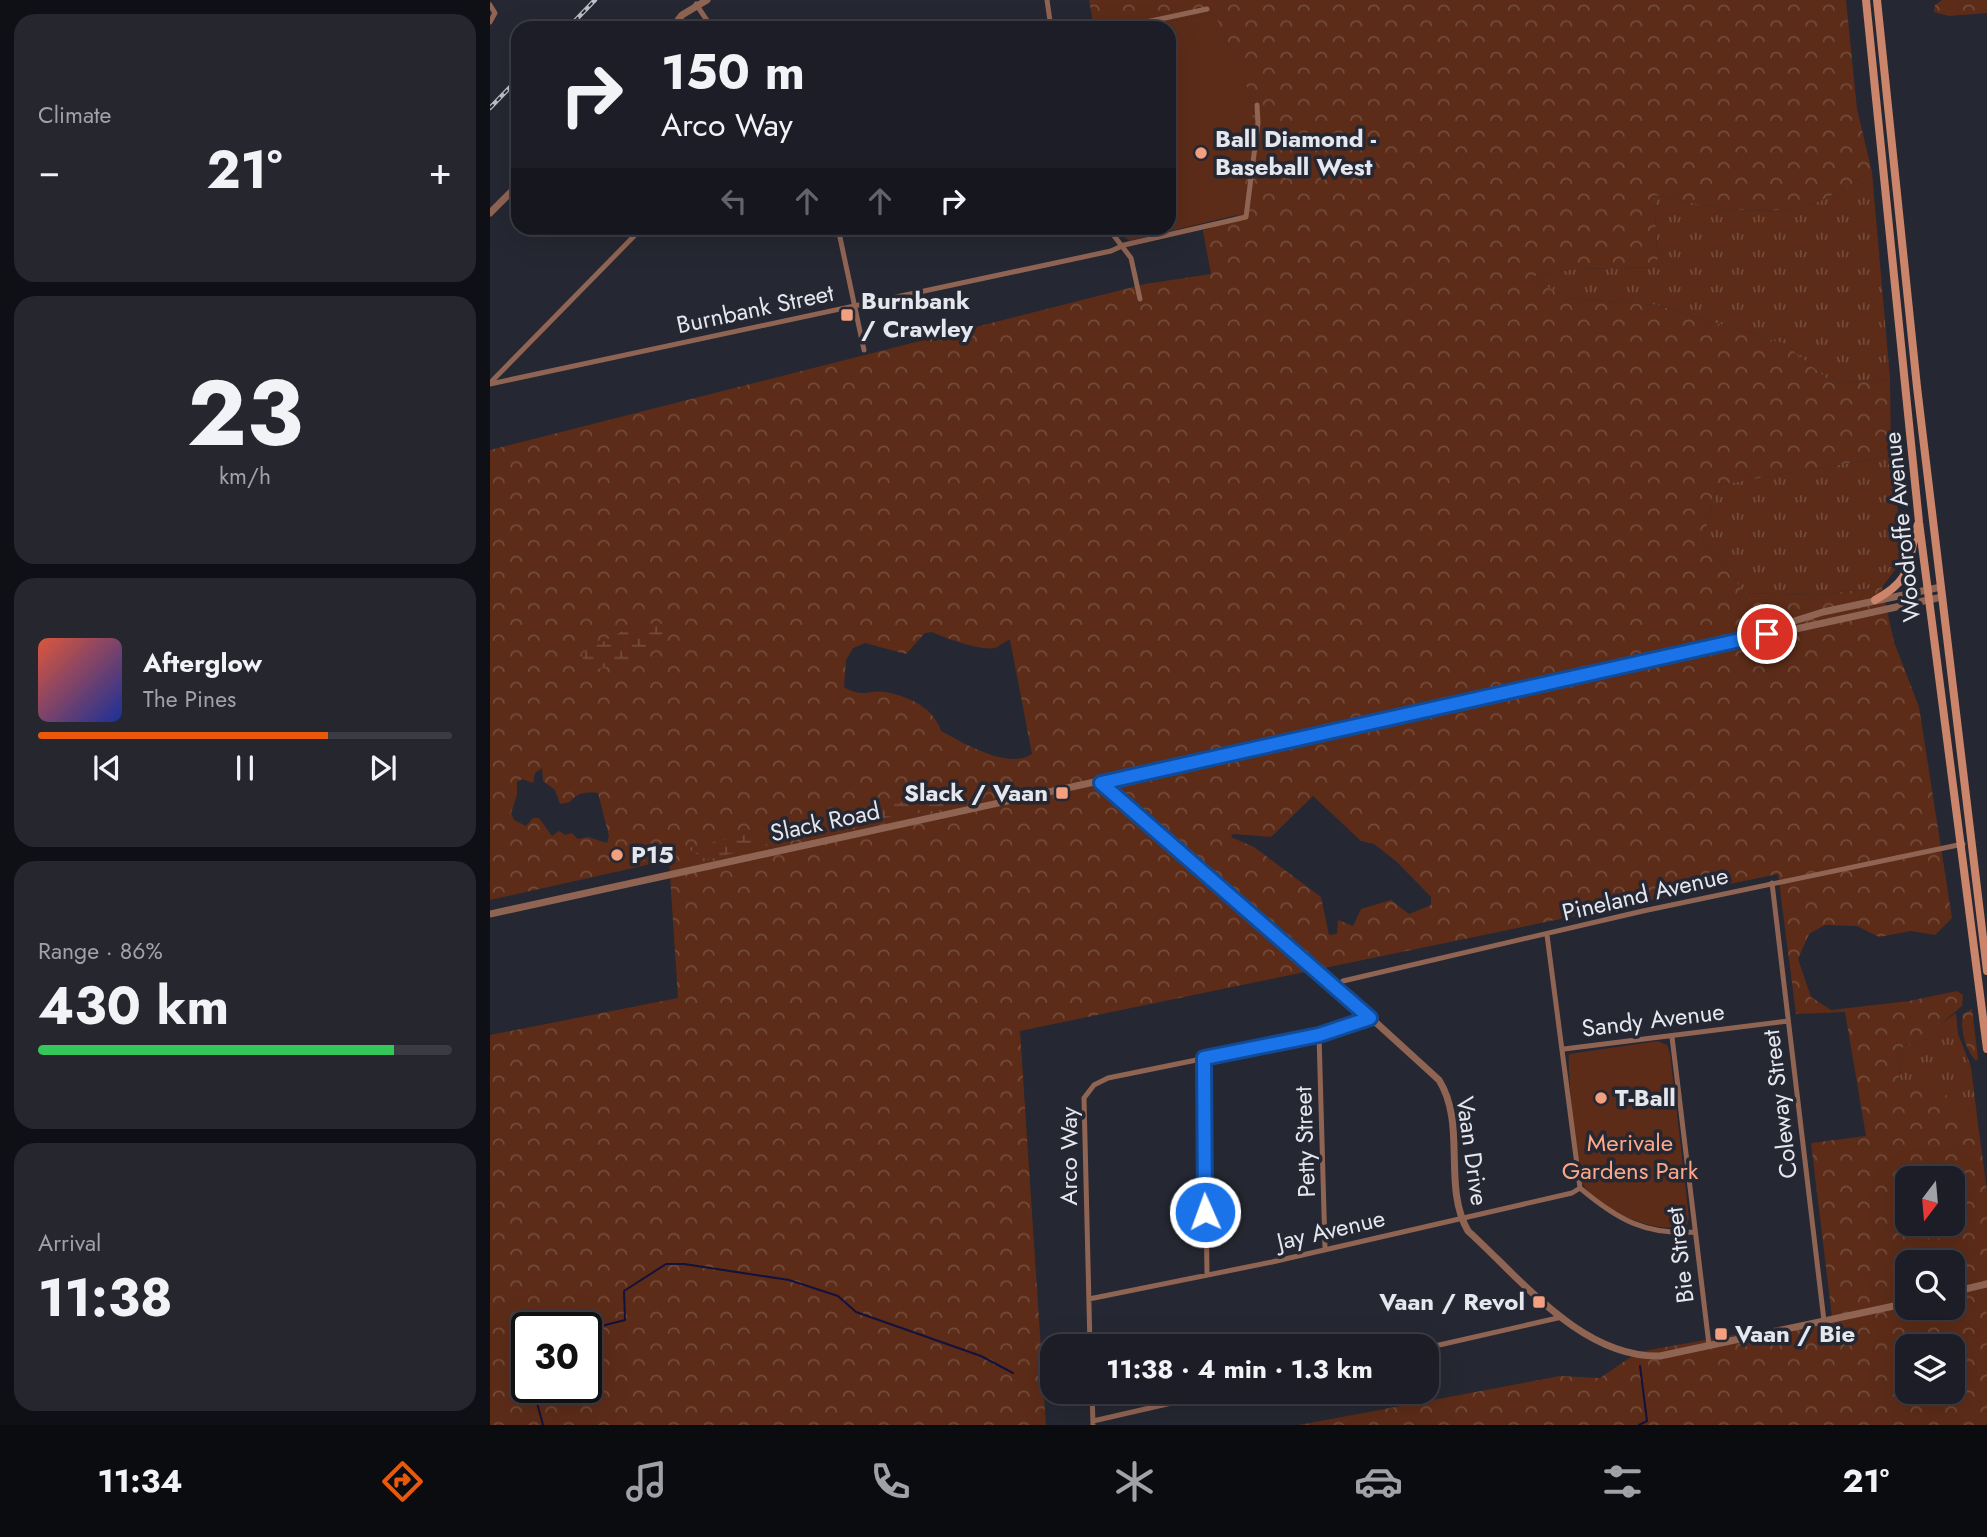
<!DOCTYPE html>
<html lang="en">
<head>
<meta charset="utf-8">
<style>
  body { margin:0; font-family:Jost,sans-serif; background:#25262e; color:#f1f3f6; height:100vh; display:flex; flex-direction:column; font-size:26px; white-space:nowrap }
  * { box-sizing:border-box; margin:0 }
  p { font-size:23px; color:#a0a2a7 }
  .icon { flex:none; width:38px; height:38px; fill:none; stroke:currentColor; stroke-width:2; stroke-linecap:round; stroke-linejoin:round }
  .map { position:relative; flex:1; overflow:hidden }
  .panel { display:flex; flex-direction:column; gap:14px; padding:14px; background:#0f1015; width:490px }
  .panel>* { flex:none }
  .top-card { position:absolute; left:21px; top:21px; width:665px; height:214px; border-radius:21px; box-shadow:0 7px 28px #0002,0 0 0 2px #3a3b43; background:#1c1d26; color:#f1f3f6; overflow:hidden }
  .needle { width:46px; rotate:196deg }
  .controls { position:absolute; left:1405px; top:1166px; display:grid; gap:14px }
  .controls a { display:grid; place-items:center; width:70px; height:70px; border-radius:14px; background:#1c1d26; box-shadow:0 7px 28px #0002,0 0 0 2px #3a3b43; font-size:35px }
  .speed { position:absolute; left:21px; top:1312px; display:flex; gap:14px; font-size:35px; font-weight:700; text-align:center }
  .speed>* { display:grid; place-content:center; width:91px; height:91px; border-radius:50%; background:#1c1d26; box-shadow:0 7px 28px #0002,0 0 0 2px #3a3b43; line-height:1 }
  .speed .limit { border:4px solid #111; border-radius:10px; background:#fff; color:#111 }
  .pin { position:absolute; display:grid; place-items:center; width:60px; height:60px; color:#fff; margin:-30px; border:4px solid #fff; border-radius:50%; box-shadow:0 2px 7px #0007 }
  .me { position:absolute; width:77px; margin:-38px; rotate:358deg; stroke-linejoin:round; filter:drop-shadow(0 0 5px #0008) }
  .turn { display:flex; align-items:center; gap:24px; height:147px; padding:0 35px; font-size:32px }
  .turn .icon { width:91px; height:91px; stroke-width:2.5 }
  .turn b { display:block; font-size:49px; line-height:60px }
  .lanes { display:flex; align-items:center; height:66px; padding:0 35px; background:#0003; justify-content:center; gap:35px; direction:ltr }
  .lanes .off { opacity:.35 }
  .big { font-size:52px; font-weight:700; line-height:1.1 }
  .panel .card { flex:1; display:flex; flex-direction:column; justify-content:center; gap:10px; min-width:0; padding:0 24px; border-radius:21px; background:#25262e }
  .panel .dial { align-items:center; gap:0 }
  .dial b { font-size:91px; line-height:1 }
  .song { display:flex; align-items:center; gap:21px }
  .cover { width:84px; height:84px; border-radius:10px; background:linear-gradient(135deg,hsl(10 70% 55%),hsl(230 70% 35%)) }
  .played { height:7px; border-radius:4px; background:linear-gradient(90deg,#ea580c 70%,#3a3b43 70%) }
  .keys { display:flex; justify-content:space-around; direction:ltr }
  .heat { display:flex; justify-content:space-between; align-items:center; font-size:38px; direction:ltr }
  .charge { height:10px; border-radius:5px; background:linear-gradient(90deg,#34c759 86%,#3a3b43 0) }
  .trip { position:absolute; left:550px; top:1334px; width:399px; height:70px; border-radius:21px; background:#1c1d26; box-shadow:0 7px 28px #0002,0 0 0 2px #3a3b43; font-weight:700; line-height:70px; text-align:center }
  .menu { display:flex; height:112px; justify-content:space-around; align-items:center; background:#0b0c0f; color:#a0a2a7 }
  .menu .icon { width:49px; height:49px }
  .menu .current { color:#ea580c }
  .menu b { font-size:32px; color:#f1f3f6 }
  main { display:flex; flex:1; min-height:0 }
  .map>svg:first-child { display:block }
  .grass { fill:url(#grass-tufts) }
  .forest { fill:url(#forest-crowns); fill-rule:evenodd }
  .wetland { fill:url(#wetland-marsh) }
  .park { fill:#5c2c18 }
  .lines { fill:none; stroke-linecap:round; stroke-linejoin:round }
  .stream { stroke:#13123d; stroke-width:2 }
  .minor { stroke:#906453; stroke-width:5 }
  .tertiary { stroke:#906453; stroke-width:7 }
  .secondary { stroke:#cb856a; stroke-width:8 }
  .rail-casing { stroke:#bdbfc7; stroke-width:4.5 }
  .rail { stroke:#252732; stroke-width:2; stroke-dasharray:5; stroke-linecap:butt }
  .route-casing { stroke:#114b97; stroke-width:18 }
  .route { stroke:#1a73e8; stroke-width:12 }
  .poi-dot { fill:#f2a080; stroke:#252732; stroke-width:2.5 }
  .labels { text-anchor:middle; stroke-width:7; stroke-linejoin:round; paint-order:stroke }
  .poi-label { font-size:24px; font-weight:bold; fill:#e5e7ee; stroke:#252732; text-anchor:start }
  .street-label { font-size:24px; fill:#e5e7ee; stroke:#252732 }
  .park-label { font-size:24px; fill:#fca888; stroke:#252732 }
</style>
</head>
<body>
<main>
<section class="panel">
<div class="card"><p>Climate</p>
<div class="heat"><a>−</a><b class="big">21°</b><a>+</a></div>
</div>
<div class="card dial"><b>23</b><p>km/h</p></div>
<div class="card">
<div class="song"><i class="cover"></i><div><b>Afterglow</b><p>The Pines</p></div></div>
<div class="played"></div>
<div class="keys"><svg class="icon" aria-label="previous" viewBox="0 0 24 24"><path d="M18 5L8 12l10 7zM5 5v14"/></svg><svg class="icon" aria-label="pause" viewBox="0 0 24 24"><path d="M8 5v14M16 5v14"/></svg><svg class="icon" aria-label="next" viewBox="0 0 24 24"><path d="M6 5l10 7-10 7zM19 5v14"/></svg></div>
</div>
<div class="card"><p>Range · 86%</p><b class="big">430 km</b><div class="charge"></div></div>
<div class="card"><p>Arrival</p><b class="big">11:38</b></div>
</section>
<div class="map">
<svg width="1497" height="1425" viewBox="0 0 1497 1425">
  <defs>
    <pattern id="grass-tufts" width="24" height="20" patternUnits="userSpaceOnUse" patternTransform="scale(1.75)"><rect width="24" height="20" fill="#5c2c18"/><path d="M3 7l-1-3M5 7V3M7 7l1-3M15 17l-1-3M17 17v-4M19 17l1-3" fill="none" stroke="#734b3a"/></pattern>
    <pattern id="forest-crowns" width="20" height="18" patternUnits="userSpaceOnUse" patternTransform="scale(1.75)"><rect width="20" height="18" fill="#5c2c18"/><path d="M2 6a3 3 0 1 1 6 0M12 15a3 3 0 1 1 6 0" fill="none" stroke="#734b3a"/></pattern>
    <pattern id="wetland-marsh" width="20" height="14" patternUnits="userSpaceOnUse" patternTransform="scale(1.75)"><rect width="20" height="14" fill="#5c2c18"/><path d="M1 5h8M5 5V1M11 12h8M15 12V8" fill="none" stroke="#734b3a"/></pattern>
  </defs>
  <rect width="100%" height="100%" fill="#252732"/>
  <!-- grass -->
  <path class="grass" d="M1382,172l18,207 -58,4 -47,-39 -128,-39 -89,-7 -35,-19 3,-4 40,-6 82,-2 -4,-72c52,11 114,26 166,6 18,-8 35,-20 52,-29z
    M1401,456l12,94 -4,15 -17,22 -65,8 -72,-2 -42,-54 15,-54z
    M1466,1013l2,21 13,33 7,57 -13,-2 -67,-38 5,-38 26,-8 5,-9z"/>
  <!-- forest -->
  <path class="forest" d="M599,0h757l11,109 15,63c-17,9 -34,21 -52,29 -51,20 -114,5 -166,-6l4,72 -82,2 -40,6 -3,4 35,19 89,7 128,39 47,39 58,-4 1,77 -173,29 -15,54 42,54 72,2 65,-8 12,55 25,65 33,211 -17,17 -24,-4 -32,6 -22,-11 -32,-1 -16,9 -11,25 13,38 20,13 78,-9 48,-10 6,4 -1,11 -27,23 -6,9 -26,8 -5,38c26,3 54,-1 59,33l21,7 9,67v234h-688l261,-49 40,2 38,-26 194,-35 -21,-174 55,-7 -21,-124 -49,2 -18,-140 -758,157 26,394h-556v-390l188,-37 -9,-138 -179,40v-450l655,-166 66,-10 -8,-43 38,-17 -27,-201 -74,15h-46zM442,632c12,6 50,19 63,16 6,-2 8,-7 15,-8l22,114c-25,16 -68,-11 -91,-23 -7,-23 -31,-34 -55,-39 -17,-3 -22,7 -42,-5l2,-27 7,-12 12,-5 41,11 19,-21zM52,768l1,13 12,9 5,14 10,-2c8,-10 16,-10 28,-9l11,43 -2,7 -19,-6 -10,2 -6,-6 -7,2 -6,-4 -7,5 -13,-18h-6l-7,8 -12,-6 -3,-7 6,-18v-13l5,-3 11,4 2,-10zM823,796l48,45 13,3 23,18 34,35v8l-22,9 -18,-14 -30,9 -8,17 -15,-6 -1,14 -8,1 -8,-38 -67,-50 -23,-10 2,-3 38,3zM1418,1178h45v45h-45zM1418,1262h45v45h-45zM37,1328h59v60h-59zM1418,1346h45v45h-45z
    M1452,0h45v13l-38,3 -15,-4 1,-7z
    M1482,1009l6,49 -2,3c-11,-12 -16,-32 -13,-47z"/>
  <!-- wetland -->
  <path class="wetland" d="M148,623l25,1 -2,22 -20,10 -56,17 -3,-20z
    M459,794l11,13 -119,17 -134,36 -20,-12 175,-39z"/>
  <!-- park -->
  <path class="park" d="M724,13l40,90 -13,111 -112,27 -13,-13h53v-200h-29z
    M1168,1041l9,4 3,8 19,165 -2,7c-29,12 -97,-17 -107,-47 -4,-13 -13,-113 -11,-124z"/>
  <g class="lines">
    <!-- stream -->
    <path class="stream" d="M96,1330l39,-10 -1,-29 42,-27h18l105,16 49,16 18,16 125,44 32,17
      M37,1366v4
      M43,1388l10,37
      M1149,1425l8,-4 -7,-55"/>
    <!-- minor -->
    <path class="minor" d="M557,0l4,28
      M206,4l16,24
      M0,5l5,8 -5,9
      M628,28l89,-19
      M348,228l26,122
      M618,228l23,30 9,41
      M0,383l152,-155
      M0,384l621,-133 13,-6 122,-28 12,-94 -1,-18
      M1282,883l52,438
      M1057,935l33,253c38,32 65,47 115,44
      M847,987l6,-6 300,-70 320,-67
      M829,1035l6,213
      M1182,1037l37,308
      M1074,1049l224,-28
      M714,1058l3,216
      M599,1299l183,-37 300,-69 8,-5
      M600,1346l-6,-248 10,-13 14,-7 211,-43 51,-17
      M936,1348l136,-31
      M602,1391l1,34
      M603,1421l131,-30"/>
    <!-- tertiary -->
    <path class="tertiary" d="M182,28l10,-13 25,-15
      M0,213l28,-28
      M1282,628l51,-16 118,-25
      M611,783l236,204 102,93c28,45 3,106 29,151 53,48 114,127 192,125l248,-53
      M0,914l1452,-317
      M1463,1292l34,-8"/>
    <!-- secondary -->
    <path class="secondary" d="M1376,0l53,522 68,527
      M1387,0l40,387 70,584
      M1385,600c41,-22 31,-38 43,-76"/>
    <defs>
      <path id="rail" d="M78,28l27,-28
        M0,108l28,-29"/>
    </defs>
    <!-- rail casing -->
    <use href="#rail" class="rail-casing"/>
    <!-- rail -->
    <use href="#rail" class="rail"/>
  </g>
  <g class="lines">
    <defs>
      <path id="route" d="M715,1212l-1,-154 115,-23 51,-17 -269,-235 666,-149"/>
    </defs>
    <!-- route casing -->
    <use href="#route" class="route-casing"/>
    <!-- route -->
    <use href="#route" class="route"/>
  </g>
  <!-- markers -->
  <g class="poi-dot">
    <circle cx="711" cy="153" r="7"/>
    <rect x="350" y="308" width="14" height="14" rx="3.5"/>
    <rect x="565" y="786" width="14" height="14" rx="3.5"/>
    <circle cx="127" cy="855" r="7"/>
    <circle cx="1111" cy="1098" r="7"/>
    <rect x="1042" y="1295" width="14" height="14" rx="3.5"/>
    <rect x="1224" y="1327" width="14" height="14" rx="3.5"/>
  </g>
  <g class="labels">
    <!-- poi labels -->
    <g class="poi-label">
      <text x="725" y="147">Ball Diamond -<tspan x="725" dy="28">Baseball West</tspan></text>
      <text x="371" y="309">Burnbank<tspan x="371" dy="28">/ Crawley</tspan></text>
      <text x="558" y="801" text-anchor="end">Slack / Vaan</text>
      <text x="141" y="863">P15</text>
      <text x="1125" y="1106">T-Ball</text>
      <text x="1035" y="1310" text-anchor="end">Vaan / Revol</text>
      <text x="1245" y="1342">Vaan / Bie</text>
    </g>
    <!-- street labels -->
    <g class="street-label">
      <text transform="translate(265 309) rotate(-12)" y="8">Burnbank Street</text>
      <text transform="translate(1412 527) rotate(-96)" y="8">Woodroffe Avenue</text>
      <text transform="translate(335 822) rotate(-12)" y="8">Slack Road</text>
      <text transform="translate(1155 894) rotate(-13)" y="8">Pineland Avenue</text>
      <text transform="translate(1163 1020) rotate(-7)" y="8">Sandy Avenue</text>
      <text transform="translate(1290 1104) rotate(-97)" y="8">Coleway Street</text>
      <text transform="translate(815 1142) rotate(-92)" y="8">Petty Street</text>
      <text transform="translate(982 1151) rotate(82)" y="8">Vaan Drive</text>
      <text transform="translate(579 1156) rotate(-90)" y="8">Arco Way</text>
      <text transform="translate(841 1230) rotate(-13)" y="8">Jay Avenue</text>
      <text transform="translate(1190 1255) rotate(-97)" y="8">Bie Street</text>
    </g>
    <!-- park labels -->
    <g class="park-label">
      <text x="1140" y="1151">Merivale<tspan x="1140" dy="28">Gardens Park</tspan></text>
    </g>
  </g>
</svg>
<div class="controls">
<a><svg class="needle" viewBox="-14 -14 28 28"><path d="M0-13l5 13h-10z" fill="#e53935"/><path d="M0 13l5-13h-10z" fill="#a0a2a7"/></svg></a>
<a><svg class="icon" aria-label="search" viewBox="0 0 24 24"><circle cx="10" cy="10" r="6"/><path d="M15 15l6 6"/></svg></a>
<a><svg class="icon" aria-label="layers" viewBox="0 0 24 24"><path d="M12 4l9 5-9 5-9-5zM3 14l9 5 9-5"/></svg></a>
</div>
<div class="speed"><div class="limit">30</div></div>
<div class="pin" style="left:1277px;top:634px;background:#d93025"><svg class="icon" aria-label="arrive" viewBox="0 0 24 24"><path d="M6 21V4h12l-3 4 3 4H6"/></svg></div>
<svg class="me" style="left:715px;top:1212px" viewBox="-20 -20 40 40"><circle r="17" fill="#1a73e8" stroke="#fff" stroke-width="3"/><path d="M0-11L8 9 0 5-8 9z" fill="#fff"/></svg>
<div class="trip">11:38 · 4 min · 1.3 km</div>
<div class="top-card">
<div class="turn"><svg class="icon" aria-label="right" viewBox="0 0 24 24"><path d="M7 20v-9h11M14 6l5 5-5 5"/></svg><div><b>150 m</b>Arco Way</div></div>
<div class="lanes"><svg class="icon off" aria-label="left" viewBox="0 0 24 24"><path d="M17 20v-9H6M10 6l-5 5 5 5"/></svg><svg class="icon off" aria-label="ahead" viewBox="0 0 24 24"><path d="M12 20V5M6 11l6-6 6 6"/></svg><svg class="icon off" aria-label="ahead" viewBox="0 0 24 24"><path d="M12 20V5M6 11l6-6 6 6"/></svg><svg class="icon" aria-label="right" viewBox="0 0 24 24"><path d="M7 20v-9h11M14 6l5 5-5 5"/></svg></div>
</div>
</div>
</main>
<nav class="menu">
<b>11:34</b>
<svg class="icon current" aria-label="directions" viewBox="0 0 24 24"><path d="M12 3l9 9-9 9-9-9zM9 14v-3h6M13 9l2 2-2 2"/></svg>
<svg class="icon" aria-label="music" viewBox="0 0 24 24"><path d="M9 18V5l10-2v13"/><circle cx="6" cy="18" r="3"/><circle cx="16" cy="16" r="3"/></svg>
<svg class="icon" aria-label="phone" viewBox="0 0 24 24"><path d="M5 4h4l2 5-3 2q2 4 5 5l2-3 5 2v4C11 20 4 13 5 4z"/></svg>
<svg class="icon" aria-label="climate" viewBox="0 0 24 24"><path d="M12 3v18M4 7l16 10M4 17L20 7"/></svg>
<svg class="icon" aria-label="car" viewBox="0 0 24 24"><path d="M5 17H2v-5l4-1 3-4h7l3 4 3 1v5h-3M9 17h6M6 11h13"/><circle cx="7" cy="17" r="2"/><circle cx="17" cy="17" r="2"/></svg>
<svg class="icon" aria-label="filters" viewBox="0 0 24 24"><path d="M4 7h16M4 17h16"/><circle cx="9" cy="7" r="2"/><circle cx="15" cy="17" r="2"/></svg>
<b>21°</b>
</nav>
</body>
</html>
